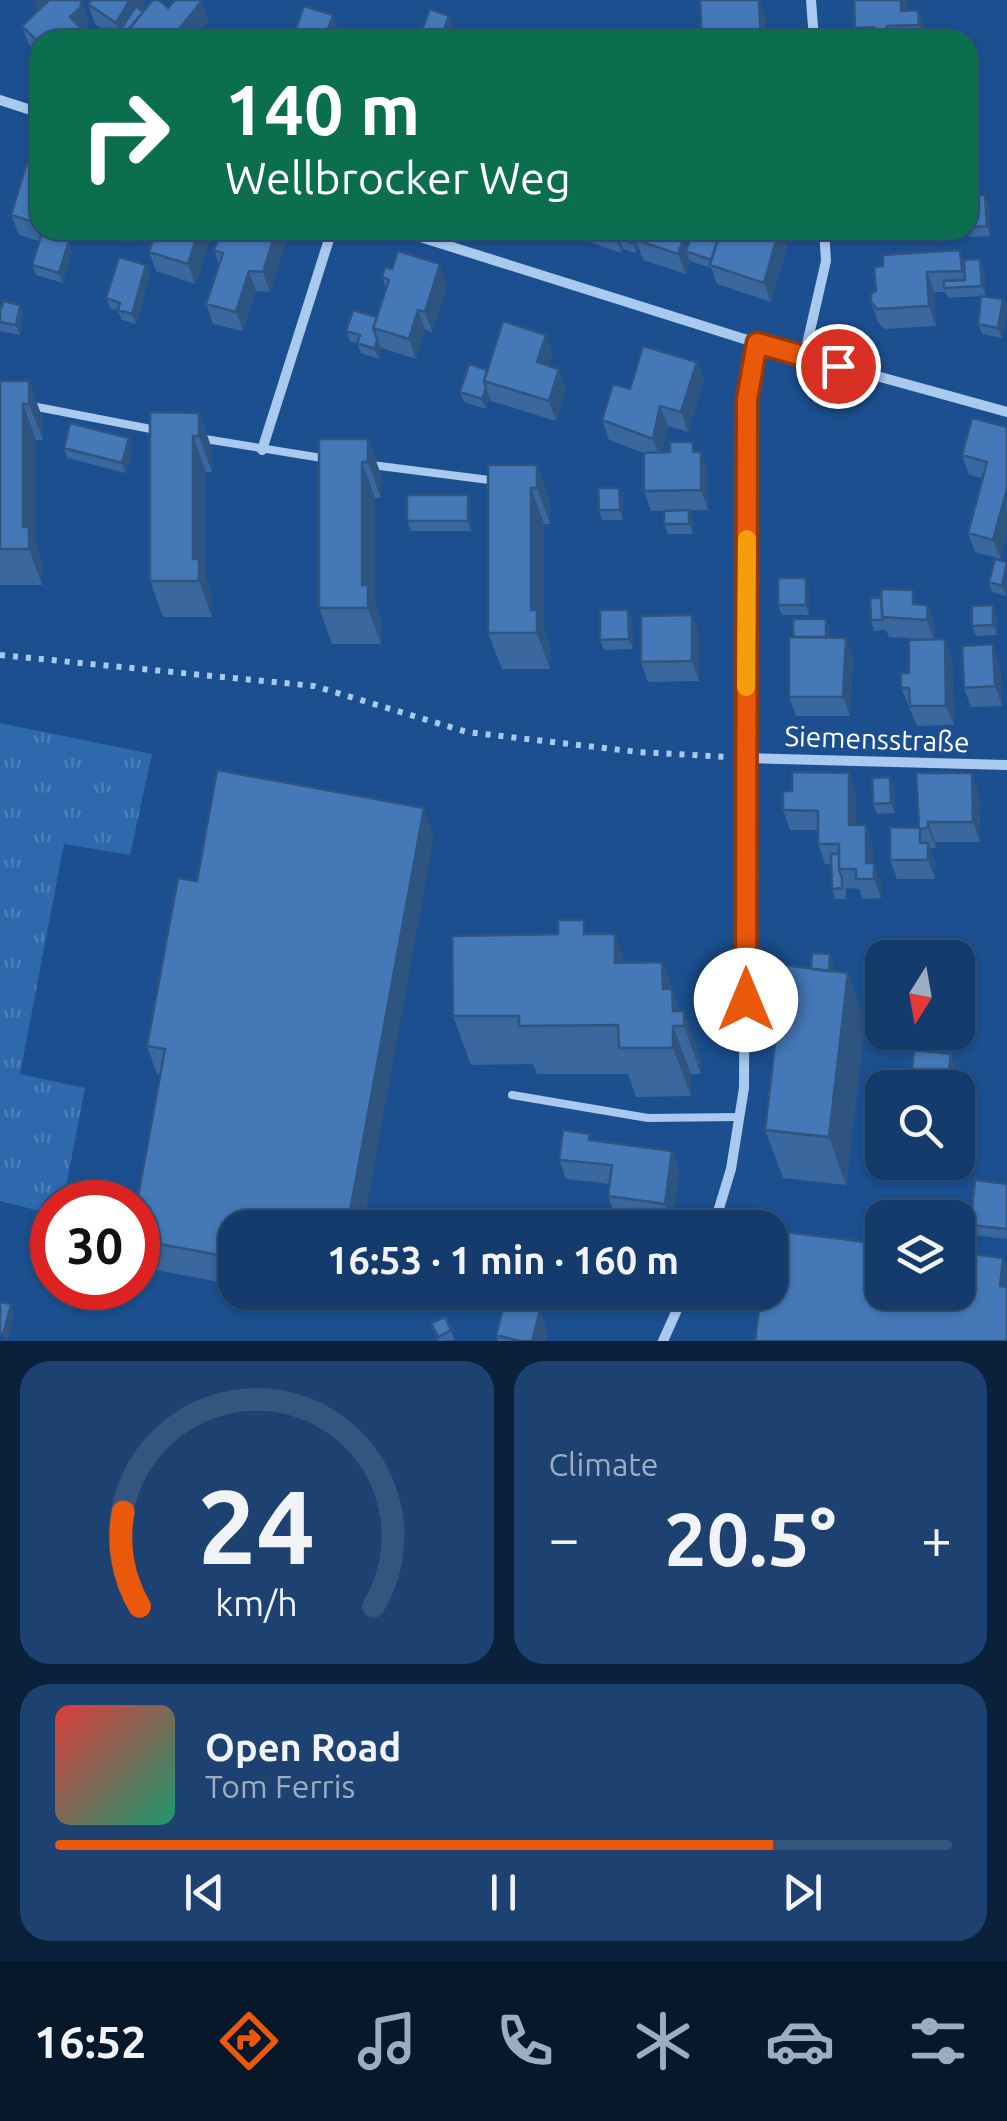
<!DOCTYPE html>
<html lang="en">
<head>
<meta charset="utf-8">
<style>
  body { margin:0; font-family:Ubuntu,sans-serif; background:#1d4271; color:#f1f3f6; height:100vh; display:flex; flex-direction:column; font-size:38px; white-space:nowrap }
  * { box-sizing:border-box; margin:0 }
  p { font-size:32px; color:#9dadc1 }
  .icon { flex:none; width:55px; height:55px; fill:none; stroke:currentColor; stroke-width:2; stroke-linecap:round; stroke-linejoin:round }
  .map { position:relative; height:1341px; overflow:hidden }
  .drawer { display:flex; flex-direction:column; gap:20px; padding:20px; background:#0b203b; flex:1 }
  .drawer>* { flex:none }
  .hud { position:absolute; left:30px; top:30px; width:948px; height:210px; border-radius:30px; box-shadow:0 2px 8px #0004,0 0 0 2px #33557e; background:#0b6e4f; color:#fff; overflow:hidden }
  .needle { width:65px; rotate:191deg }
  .buttons { position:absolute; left:865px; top:940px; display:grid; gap:20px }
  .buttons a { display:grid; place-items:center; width:110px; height:110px; border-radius:20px; background:#143b6b; box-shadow:0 2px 8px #0004,0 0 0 2px #33557e; font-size:50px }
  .speed { position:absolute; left:30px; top:1180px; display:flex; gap:20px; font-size:50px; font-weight:700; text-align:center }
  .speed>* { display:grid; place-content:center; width:130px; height:130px; border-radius:50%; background:#143b6b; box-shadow:0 2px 8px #0004,0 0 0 2px #33557e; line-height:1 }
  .speed .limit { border:15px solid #d22; background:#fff; color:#111 }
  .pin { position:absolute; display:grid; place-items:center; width:85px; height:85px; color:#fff; margin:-42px; border:5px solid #fff; border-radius:50%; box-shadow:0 2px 10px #0007 }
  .me { position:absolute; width:110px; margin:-55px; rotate:0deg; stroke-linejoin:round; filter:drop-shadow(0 0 8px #0008) }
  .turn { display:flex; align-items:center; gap:35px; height:210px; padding:0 30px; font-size:45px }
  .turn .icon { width:130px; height:130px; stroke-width:2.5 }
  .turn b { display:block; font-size:70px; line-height:85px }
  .big { font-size:75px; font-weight:700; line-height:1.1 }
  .drawer .card { flex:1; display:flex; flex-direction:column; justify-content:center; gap:15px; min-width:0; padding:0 35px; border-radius:30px; background:#1d4271 }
  .drawer .dial { align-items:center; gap:0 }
  .dial svg { height:260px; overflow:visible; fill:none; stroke:#33557e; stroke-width:7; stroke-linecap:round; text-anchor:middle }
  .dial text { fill:#f1f3f6; stroke:none }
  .song { display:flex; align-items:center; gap:30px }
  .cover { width:120px; height:120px; border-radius:15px; background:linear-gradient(135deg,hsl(0 70% 55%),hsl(160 70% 35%)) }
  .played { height:10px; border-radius:5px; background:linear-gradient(90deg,#ea580c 80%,#33557e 80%) }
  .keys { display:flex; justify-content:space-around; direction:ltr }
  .heat { display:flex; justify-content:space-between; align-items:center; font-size:55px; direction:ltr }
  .drawer .tiles { flex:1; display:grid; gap:20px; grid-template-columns:1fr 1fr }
  .card:last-child { grid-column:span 2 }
  .trip { position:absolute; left:218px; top:1210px; width:570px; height:100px; border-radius:30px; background:#143b6b; box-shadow:0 2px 8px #0004,0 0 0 2px #33557e; font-weight:700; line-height:100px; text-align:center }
  .tab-bar { display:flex; height:160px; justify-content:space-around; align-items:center; background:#08182b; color:#9dadc1 }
  .tab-bar .icon { width:70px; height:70px }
  .tab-bar .on { color:#ea580c }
  .tab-bar b { font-size:45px; color:#f1f3f6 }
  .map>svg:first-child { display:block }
  .grass { fill:url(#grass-tufts) }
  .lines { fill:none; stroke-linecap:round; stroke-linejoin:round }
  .path { stroke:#a9c9ee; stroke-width:6; stroke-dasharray:5 8; stroke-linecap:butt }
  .service { stroke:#a9c9ee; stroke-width:8 }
  .minor { stroke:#a9c9ee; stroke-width:10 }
  .wall { fill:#3a679d }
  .shaded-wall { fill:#305480 }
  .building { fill:#4478b7; stroke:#305480; stroke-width:2.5 }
  .route-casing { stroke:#983908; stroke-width:25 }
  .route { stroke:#ea580c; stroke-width:18 }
  .slow { stroke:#f59e0b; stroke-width:18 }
  .labels { text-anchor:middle; stroke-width:10; stroke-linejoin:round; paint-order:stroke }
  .street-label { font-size:28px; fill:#fff; stroke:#1b4f8f }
</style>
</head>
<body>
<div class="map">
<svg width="1007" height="1341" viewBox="0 0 1007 1341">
  <defs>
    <pattern id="grass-tufts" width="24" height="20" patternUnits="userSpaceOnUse" patternTransform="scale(2.5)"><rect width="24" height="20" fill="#2e69ad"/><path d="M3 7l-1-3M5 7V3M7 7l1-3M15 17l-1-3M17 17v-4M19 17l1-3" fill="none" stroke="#4d80b9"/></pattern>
  </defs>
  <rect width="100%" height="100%" fill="#1b4f8f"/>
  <!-- grass -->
  <path class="grass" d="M0,723l152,31 -22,101 -66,-11 -44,230 65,14 -22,114h-11v12l-52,-13z"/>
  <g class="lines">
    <!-- path -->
    <path class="path" d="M0,655l314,31 153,46 171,20 91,5"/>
    <!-- service -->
    <path class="service" d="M32,406l124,24
      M199,438l129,21
      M372,465l125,16
      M512,1095l136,23 91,-1"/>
    <!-- minor -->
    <path class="minor" d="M811,0l3,40
      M0,100l40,13
      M398,230l359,113 250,69
      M804,357l22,-96 -2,-31
      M262,450l70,-220
      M746,758l261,7
      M713,1228l18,-59 13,-81 3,-689 10,-56
      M663,1341l22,-49"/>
  </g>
  <!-- wall -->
  <path class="wall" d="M854,0h52l1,11 19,19v10h-67l-4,-12z
    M201,2l7,20 -15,18h-74l-24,-16 -7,-20 57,4 -2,3z
    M449,16l4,10 -5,14h-24l-3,-8z
    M88,18v9l-4,4 5,9h-49v16l-11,-11 -7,-19z
    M40,148v82h24l-2,9 7,2 3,10 -9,32 -27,-8 -4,-10 7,-24 -20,-6 -8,-20z
    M968,195l21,10 1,31 -21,1 -2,-7z
    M93,230h41l-4,13z
    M213,230l-18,54 -39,-13 -7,-19z
    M573,230h143l3,7 68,10 -16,55 -54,-18 -6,-16 -21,-7 -4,13 -43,-14 -5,-14 -2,7 -13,-4 -1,4 -45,-15z
    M866,230h41l1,12 -40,-5z
    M288,236l-18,56 -14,-1 -13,40 -30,-7 -7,-20 13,-40 -5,-14z
    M980,259l4,10 2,27 17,3 4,10 -5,29 -20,-4 -4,-10 3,-28 -33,2 -3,-6h-11l2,34 -52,3 -6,-7 -7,-20v-8l93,-34z
    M146,265l4,10 -14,49 -14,-4 -4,-9 -8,-3 -4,-10z
    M382,277l65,7 -15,48 -7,-3 -9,30 -35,-11 -2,11 -18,-6 -4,-9 -7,-3 -4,-10 31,-14 9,-29z
    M20,305l3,10 -3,20 -20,-4v-24z
    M553,354l-4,12 10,3 7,20 -10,32 -65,-20 -1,-3 -4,11 -22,-7 -4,-10 27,-22z
    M697,362l7,19 -16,51 -20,-6 -7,26h36l11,20v38l-57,1 -7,-20v-38l-35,-13 -7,-20 28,-31z
    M0,381h29l13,36 1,23h-7v107l6,16v22h-42z
    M199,413l13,36v23h-6v107l6,16v22h-49l-13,-36z
    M1007,427l-6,132 -26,-7 -7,-19 14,-55 -13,-3 -7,-20z
    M129,438l4,10 -7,25 -59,-15 -3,-10z
    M368,439l13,36v23h-6v107l6,16v23h-49l-13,-36z
    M537,465l13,36v23h-6v106l6,16v23h-48l-14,-36z
    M623,498v22h-21l-3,-10z
    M471,505v26h-60l-4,-10z
    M689,510l4,10v14h-25l-4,-10z
    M1007,562v29l-1,5 -14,-4 -3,-10z
    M809,588v27h-27l-4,-10z
    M919,605h9l7,20 -1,14h11l7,20 2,66 -37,1 -16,-38 23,-49 -35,-2 -3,-7 -12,1 -3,-11z
    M628,610l4,10 1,29 -29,1 -4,-10z
    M692,615l7,20v46l-51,1 -7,-20z
    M996,615l1,20 -21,1 -4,-10z
    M826,619l3,10v8l17,1 7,19 -3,59h-54l-7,-19 4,-60z
    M1000,664l2,42 -31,1 -7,-19z
    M894,787l1,26 -18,1 -4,-10z
    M856,792v33l17,20v18l8,19v16l-18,1 -4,-10 -13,-1v11h-11l-3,-10 -1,-25h-6l-7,-20v-14h-28l-7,-20z
    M979,793l1,49h-45l1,6h-6l5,15v16h-38l-7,-19 29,-32z
    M434,836l-199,392v57l-95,-18 -2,-8v-57l22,-127 -3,-1 -10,-28 50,-165z
    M589,934l36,28h37l18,49 21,48v15h-10v22l-55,1 -8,-23h-91l-4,-10 -62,1 -18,-49z
    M834,964l-1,7 32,51 -19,163 -63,-7 -18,-48 46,-161z
    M592,1141l80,10 7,20 -7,52 -56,-7 -8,-20 2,-12 -44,-5 -7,-19z
    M1007,1184v55l-33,-4 -4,-10z
    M276,1292h75l-3,14z
    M535,1292h22l-1,6z
    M540,1310l7,20 -2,11h-47l-2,-6z
    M431,1323l20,7 4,10 -16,1z"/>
  <!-- shaded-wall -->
  <path class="shaded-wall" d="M34,0h13l-10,10z
    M81,0l7,18v9l-11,10 -7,-20z
    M130,0h12l3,8 -19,29 -7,-5 -3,-9z
    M759,0h1l5,13 2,27h-6z
    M901,0h5l1,4 1,21 -7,-14z
    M201,2l7,20 -15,18h-23z
    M918,10l8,20v10l-7,-15z
    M333,15l7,20 -2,5h-14z
    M449,16l4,10 -5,14h-7z
    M985,195l4,10 1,31 -3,-10z
    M53,230h11l-5,17z
    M125,230h9l-4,13z
    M199,230h14l-18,54 -7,-20z
    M276,230h10l2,6 -18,56 -7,-20z
    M615,230h14l-10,9 4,9 -1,5 -8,-20z
    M637,230h7l-8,10 2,6 -2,7 -3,-10z
    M687,230h13l-14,21 4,10 -4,13 -8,-20z
    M779,230h2l6,17 -16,55 -7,-19z
    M69,241l3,10 -9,32 -4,-10z
    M980,259l4,10 2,27 -4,-10z
    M440,264l7,20 -15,48 -7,-20z
    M146,265l4,10 -14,49 -4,-10z
    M249,271l7,20 -13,40 -7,-19z
    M927,272l7,20 2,34 -7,-20z
    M1003,299l4,10 -5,29 -4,-10z
    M20,305l3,10 -3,20 -4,-10z
    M418,310l7,19 -9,30 -7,-20z
    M546,335l7,19 -9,28 -7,-20z
    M377,339l4,9 -2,11 -4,-10z
    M697,362l7,19 -16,51 -7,-20z
    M559,369l7,20 -10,32 -7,-20z
    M29,381l13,36 1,23 -14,-36z
    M486,388l4,10 -4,11 -4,-10z
    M23,404l13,36v107l6,16v22l-13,-36 -6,-22z
    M660,406l8,20 -8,32 -7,-19z
    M199,413l13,36v23l-13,-36z
    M193,436l13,36v107l6,16v22l-13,-36 -6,-22z
    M129,438l4,10 -7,25 -4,-10z
    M368,439l13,36v23l-13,-36z
    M701,452l7,20v38l-7,-20z
    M362,462l13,36v107l6,16v23l-13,-36 -6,-23z
    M537,465l13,36v23l-13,-36z
    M531,488l13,36v106l6,16v23l-13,-36 -6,-23z
    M619,488l4,10v22l-3,-10z
    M1007,489v46l-6,24 -8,-19z
    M468,495l3,10v26l-3,-10z
    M689,510l4,10v14l-4,-10z
    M1007,568v23l-1,5 -4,-10z
    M806,578l3,10v27l-3,-10z
    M928,605l7,20 -1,15 -7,-20z
    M993,605l3,10 1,20 -4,-10z
    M628,610l4,10 1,29 -4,-10z
    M692,615l7,20v46l-7,-20z
    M826,619l3,10v27l-3,-10z
    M846,638l7,19 -3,59 -7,-19z
    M945,639l7,20 2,66 -8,-19z
    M993,644l7,20 2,42 -7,-20z
    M849,773l7,19v53l-7,-20z
    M972,773l7,20 1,49 -7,-20z
    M890,777l4,10 1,26 -4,-10z
    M424,808l10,28 -71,392h-16z
    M928,822l7,20 1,6 -8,-20z
    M866,825l7,20v34l-7,-16z
    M928,843l7,20v16l-7,-19z
    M874,863l7,19v16l-7,-19z
    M615,934l18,49 -18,-20z
    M830,954l4,10 -1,23 -4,-10z
    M662,962l22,58v-9l17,48v15l-17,-48h-8l-13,-37z
    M848,973l17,49 -19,163 -17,-48z
    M673,1026l18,48v22l-18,-48z
    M951,1054l3,10 -2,24h-5z
    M672,1151l7,20 -7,52 -7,-19z
    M1003,1258l4,10v38l-7,-20z
    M343,1292h8l-3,14z
    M11,1304l3,10 -6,27h-2l-3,-6z
    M540,1310l7,20 -2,11h-13z"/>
  <!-- building -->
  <path class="building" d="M49,0h32v7l-11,10 18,18 -5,5h-43v4l-18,-18z
    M91,0h39l-14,23 -28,-19z
    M153,0h6l9,8 7,-8h24l2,2 -31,38h-46l-3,-2z
    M700,0h59l2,40h-59z
    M854,0h47v11l17,-1 1,15 -32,1 1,9 -13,1 -1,-9 -19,1z
    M136,6l7,6 -19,24 -5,-4z
    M304,6l29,9 -9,25h-32z
    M430,9l19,7 -8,23 -20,-7z
    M32,146l8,2v76l-29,-9z
    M968,195h17l2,31 -19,1z
    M156,230h43l-11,34 -39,-12z
    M221,230h55l-13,42 -14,-1 -13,41 -30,-8 17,-51 -9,-3z
    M622,230h15l-4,13 -14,-4z
    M640,230h47l-9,24 -42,-14z
    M693,230h22l-2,5 6,2 -8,23 -25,-9z
    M721,230h12l21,7 3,-7h22l-15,53 -54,-18z
    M42,233l27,8 -10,32 -27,-8z
    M960,250l2,21 -35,1 2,34 -52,3 -6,-7v-8l5,-3 -2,-24 9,-1v-11z
    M398,251l42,13 -15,48 -7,-2 -9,29 -36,-11 16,-48 -7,-3 3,-10 7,2z
    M119,257l27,8 -14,49 -14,-4 2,-7 -14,-5z
    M980,259l2,27 -38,2v-7l21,-1 -1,-20z
    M981,296l22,3 -5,29 -20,-4z
    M3,301l17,4 -4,20 -16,-3v-15h2z
    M353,310l24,7 -4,11 4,11 -2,10 -18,-6 3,-8 -14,-4z
    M503,321l43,14 -9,27 22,7 -10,32 -65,-20z
    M643,346l54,16 -16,50 -21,-6 -7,33 -51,-19 11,-36 17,5z
    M469,364l18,6 -3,11 2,7 -4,11 -22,-7z
    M0,381h29v23h-6v123h6v22h-29z
    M150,412l49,1v23h-6v123h6v22h-49z
    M972,418l35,9v62l-14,51 -25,-7 19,-71 -25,-7z
    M70,423l59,15 -7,25 -58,-15z
    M319,439h49v23h-6v123h6v23h-49z
    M670,442h23v10h8v38l-57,1v-38l26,-1z
    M488,465h49v23h-6v122h6v23h-49z
    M598,488h21l1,22h-21z
    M407,495h61v26h-61z
    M689,510v14h-25v-13z
    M995,559l12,3 -5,24 -13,-4z
    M778,578h28v27h-28z
    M881,589l32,1v14l15,1 -1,15 -45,-3z
    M870,598h11l2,22h-12z
    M993,605v20l-21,1v-20z
    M600,610h28l1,29 -29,1z
    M692,615v46l-51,1v-46z
    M793,619h33v18h-33z
    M789,637l57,1 -3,59h-54z
    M945,639l1,67h-36l-1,-18h-8v-15h8v-33z
    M993,644l2,42 -31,2 -2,-42z
    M217,770l207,38 -77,420h-112v30l-97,-18 -1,-38 28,-153 -18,-3 31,-168 19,3z
    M792,772l57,1v52h17v38h8v16h-18v-10h-17v-25h-21v-33l-35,-1v-19h9z
    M916,773h56l1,49h-45v6l-8,1v14h8v17h-38v-33l29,1z
    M890,777l1,26 -18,1 -1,-26z
    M831,854h8v15l3,9v10l-10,1z
    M558,920h26v14h31v29l47,-1 1,27h9l1,22h11v15h-11v22h-54l-1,-23 -99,1v-10h-66l-1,-80 106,-2z
    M812,953l18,1 -1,17 -18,-2z
    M784,965l64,8 -19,164 -64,-7z
    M914,1050l37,4 -4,34h-37z
    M563,1130l27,4 -1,6 83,11 -7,53 -57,-8 4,-31 -53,-5z
    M975,1180l32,4v45l-37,-4z
    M770,1230l112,14v48h76v-40l45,6 -3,28 7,1v54h-252l6,-49h9z
    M0,1302l11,2 -8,31 -3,-1z
    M505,1302l35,8 -8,31h-12l-24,-6z
    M445,1317l6,13 -13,7 -7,-14z"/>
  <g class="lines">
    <defs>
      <path id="route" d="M746,1000l1,-601 10,-56 81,23"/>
    </defs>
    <!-- route casing -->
    <use href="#route" class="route-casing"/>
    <!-- route -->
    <use href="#route" class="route"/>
    <!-- slow -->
    <path class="slow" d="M746,687l1,-148"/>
  </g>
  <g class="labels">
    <!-- street labels -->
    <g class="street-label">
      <text transform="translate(877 739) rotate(2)" y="10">Siemensstraße</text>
    </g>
  </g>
</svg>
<div class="buttons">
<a><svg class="needle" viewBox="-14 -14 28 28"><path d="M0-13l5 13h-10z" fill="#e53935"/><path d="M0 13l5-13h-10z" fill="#9dadc1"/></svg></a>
<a><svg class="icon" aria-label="search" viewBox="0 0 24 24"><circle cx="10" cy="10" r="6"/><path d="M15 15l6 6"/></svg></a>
<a><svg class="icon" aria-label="layers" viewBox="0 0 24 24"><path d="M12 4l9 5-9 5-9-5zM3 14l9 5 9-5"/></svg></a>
</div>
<div class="speed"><div class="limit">30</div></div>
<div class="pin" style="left:838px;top:366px;background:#d93025"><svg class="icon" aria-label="arrive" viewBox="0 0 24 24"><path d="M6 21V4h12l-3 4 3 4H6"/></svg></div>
<svg class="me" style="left:746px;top:1000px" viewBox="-20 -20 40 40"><circle r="19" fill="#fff"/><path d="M0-13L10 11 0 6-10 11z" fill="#ea580c"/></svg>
<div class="trip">16:53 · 1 min · 160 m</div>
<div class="hud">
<div class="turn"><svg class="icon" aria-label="right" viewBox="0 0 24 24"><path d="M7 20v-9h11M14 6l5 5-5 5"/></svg><div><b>140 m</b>Wellbrocker Weg</div></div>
</div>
</div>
<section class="drawer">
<div class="tiles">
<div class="card dial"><svg viewBox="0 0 100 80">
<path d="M14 69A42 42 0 1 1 86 69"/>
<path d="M14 69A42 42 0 0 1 9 40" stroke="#ea580c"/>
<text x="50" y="56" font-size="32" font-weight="700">24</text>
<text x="50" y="72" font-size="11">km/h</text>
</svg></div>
<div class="card"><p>Climate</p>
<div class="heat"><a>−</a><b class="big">20.5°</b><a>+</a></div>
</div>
<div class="card">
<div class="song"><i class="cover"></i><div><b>Open Road</b><p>Tom Ferris</p></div></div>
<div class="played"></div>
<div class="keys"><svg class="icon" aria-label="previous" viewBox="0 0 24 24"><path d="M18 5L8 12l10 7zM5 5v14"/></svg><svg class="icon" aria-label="pause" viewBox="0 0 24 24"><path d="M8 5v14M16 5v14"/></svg><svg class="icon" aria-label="next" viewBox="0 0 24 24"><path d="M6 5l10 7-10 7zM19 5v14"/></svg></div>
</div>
</div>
</section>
<nav class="tab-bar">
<b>16:52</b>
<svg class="icon on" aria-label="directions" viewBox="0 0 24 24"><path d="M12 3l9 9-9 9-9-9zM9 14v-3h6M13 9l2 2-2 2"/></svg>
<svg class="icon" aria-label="music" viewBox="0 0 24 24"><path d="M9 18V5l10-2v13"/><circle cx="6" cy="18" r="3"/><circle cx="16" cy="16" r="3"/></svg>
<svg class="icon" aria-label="phone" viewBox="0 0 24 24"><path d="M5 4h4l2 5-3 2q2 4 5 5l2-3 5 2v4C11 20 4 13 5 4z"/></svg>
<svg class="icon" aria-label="climate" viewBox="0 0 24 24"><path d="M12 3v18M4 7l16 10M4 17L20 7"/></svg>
<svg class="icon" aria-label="car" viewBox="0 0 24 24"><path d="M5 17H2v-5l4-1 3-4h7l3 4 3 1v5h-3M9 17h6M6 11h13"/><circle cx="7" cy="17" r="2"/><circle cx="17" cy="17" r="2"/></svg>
<svg class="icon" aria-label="filters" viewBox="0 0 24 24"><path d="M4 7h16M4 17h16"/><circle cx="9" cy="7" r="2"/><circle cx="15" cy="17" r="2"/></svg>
</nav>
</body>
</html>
